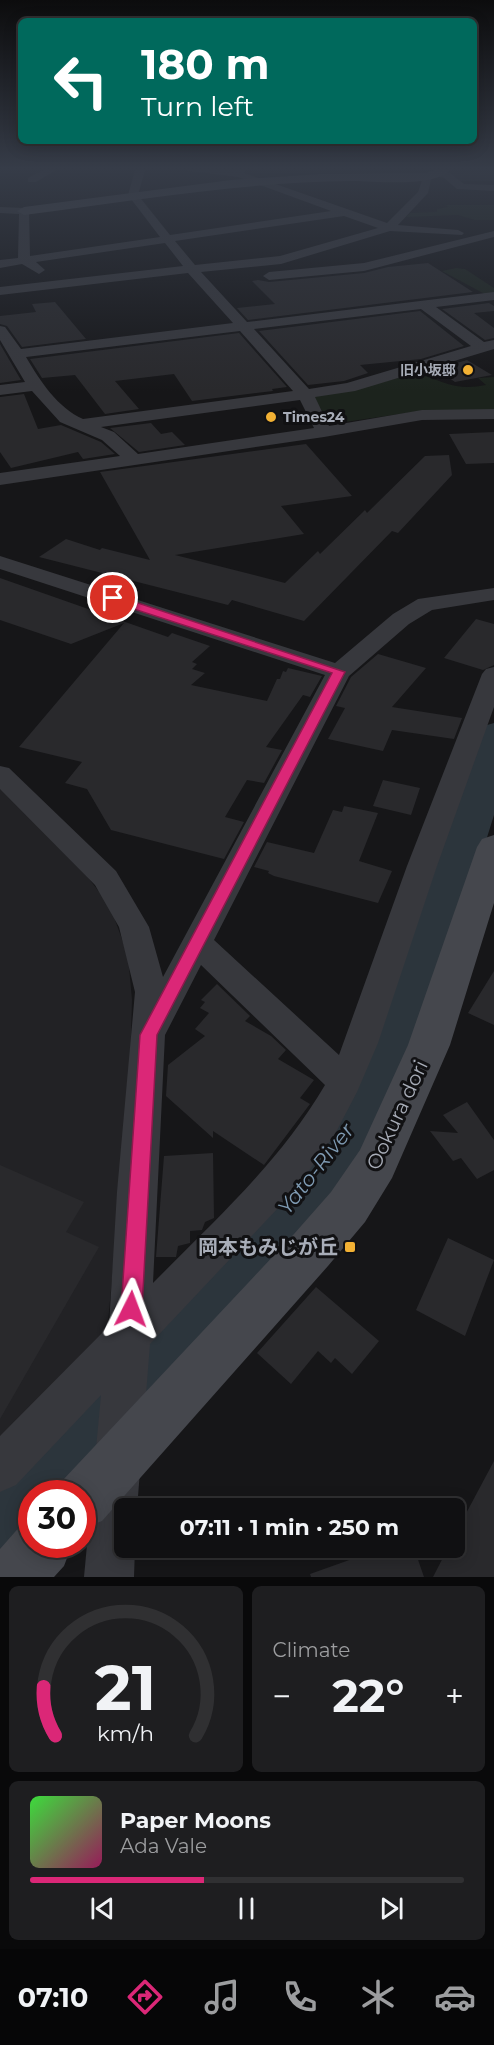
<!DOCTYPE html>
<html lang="en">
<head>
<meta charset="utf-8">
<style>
  body { margin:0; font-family:Montserrat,"Noto Sans JP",sans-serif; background:#1e1e20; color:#f1f3f6; height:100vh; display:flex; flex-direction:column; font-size:22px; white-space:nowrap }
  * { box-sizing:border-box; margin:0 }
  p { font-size:20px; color:#9c9d9f }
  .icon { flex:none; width:33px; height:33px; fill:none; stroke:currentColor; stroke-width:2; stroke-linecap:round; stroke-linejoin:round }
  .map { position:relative; height:1577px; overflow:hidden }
  .panel { display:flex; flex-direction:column; gap:9px; padding:9px; background:#09090a; flex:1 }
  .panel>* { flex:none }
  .banner { position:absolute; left:18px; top:18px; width:459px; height:126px; border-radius:9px; box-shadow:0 3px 15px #0003,0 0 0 2px #303032; background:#00695c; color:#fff; overflow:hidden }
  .speed { position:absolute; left:18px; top:1480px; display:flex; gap:12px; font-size:30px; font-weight:700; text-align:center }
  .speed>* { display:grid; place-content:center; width:78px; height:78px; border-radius:50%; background:#101012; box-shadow:0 3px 15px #0003,0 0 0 2px #303032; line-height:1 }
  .speed .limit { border:9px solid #d22; background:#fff; color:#111 }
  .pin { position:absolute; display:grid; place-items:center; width:51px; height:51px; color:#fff; margin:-26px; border:3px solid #fff; border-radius:50%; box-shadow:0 2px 6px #0007 }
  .me { position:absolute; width:66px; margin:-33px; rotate:3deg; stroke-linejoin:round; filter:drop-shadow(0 0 4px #0008) }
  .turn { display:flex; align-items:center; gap:21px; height:126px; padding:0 24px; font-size:27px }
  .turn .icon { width:78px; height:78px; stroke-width:2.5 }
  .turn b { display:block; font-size:42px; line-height:51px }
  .big { font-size:45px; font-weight:700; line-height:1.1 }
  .panel .widget { flex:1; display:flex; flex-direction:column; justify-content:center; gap:9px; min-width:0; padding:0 21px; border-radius:9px; background:#1e1e20 }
  .panel .dial { align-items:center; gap:0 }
  .dial svg { height:156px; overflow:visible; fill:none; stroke:#303032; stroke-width:7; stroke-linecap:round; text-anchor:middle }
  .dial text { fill:#f1f3f6; stroke:none }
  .song { display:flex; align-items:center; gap:18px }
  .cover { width:72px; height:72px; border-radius:9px; background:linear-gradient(135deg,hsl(120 70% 55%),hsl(330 70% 35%)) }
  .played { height:6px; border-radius:3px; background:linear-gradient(90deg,#db2777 40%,#303032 40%) }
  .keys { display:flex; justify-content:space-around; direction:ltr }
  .heat { display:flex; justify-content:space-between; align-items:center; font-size:33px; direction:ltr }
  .panel .tiles { flex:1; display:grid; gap:9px; grid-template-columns:1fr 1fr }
  .widget:last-child { grid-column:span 2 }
  .trip { position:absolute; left:114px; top:1498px; width:351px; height:60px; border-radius:9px; background:#101012; box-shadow:0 3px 15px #0003,0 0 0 2px #303032; font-weight:700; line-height:60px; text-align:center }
  .menu { display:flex; height:96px; justify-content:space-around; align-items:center; background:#060607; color:#9c9d9f }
  .menu .icon { width:42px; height:42px }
  .menu .on { color:#db2777 }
  .menu b { font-size:27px; color:#f1f3f6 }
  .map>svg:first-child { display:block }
  .built { fill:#222225 }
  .green { fill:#1c231d }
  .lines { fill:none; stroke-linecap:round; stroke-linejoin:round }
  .river { fill:#2c353c; fill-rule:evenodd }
  .building { fill:#29292c }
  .street { fill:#37383d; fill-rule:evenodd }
  .secondary { fill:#45474d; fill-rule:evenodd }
  .route { fill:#db2777; stroke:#8e194d; stroke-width:1.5 }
  .poi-dot { fill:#f2b134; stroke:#111113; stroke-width:2 }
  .labels { text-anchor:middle; stroke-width:6; stroke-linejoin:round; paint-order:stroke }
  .far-poi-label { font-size:14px; font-weight:bold; fill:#a8adb8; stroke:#111113; text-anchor:end }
  .near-street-label { font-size:20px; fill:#a8adb8; stroke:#111113 }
  .near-poi-label { font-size:20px; font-weight:bold; fill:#a8adb8; stroke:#111113; text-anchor:end }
  .near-water-label { font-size:21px; font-style:italic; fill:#7f9bb3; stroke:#111113 }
</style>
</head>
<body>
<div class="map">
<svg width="494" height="1577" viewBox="0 0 494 1577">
  <rect width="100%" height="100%" fill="#161618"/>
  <!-- built -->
  <path class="built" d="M494,171v10h-35l-8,-7z
    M0,787l73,71 37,48 18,50 4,44 -2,72 -23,263 -107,109z"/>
  <!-- green -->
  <path class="green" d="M446,205h48v15h-19l-17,-5 -52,2 4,-4 27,-1v-3l11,-2z
    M456,268l9,1 29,19v11l-52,-28z
    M421,372c23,13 40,18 65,13l-8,-7 16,-1v33h-67l-96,14 -19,-28 40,-6z"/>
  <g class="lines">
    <!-- river -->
    <path class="river" d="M494,723v92l-76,244 -46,93 -41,60 -252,282h-47l1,51 -33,15v-109l279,-285 45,-56 30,-56 116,-316 7,-10z"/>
  </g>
  <!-- building -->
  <path class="building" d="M428,263l45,29 -225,28 -11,-12 38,-4 -23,-23 6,-1 11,2 95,-9 24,-6z
    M55,302l31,37 -64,8 -15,-21 -7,-2v-8l36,-4 -4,-8z
    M489,303l5,3v5l-20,2 20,15v10l-9,2 -43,-31z
    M420,311l44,35 -43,13 -61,6 8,8 -24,8 -36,4 -49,-54z
    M239,333l48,54 -15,2 1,2 -81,10 -18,-27 -59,7 24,28 -34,5 -30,-39 -33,3 -12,-19z
    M0,344l21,36 -21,3z
    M467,360l25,15 -37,7 -19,-13z
    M24,394l14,35 23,-4 40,17 14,12 -32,5 -5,-7 -67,16 -11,-16v-55z
    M151,423l10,11 11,-2 13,13 -46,7 -29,-24z
    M494,432v31l-28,1 -17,-30z
    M306,444l46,52 -71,10 23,28 -129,21 110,28 33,-32 2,3 45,-44 2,3 58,-57 24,-1 3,20 -54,58 -6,-2 -88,90 -72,-21 -4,5 -189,-48 27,-18 34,11 2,-2 48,12 -50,-88z
    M0,578l168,59 4,-4 38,13 -18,16 5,2 -5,5 13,4 -14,12 76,16 10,-22h3l3,-8 3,1 2,-4 34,8 -12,21 -7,-2 -37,52 16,3 -18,33 -17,-3 -22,37 19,5 -20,37 -113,-29 -24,-41 -22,-6 17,-21 -63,-15 105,-124 -53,21 -71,-24z
    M476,619l18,5v41l-11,5 -39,-12z
    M378,654l48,14 -34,39 70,11 -8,21 -62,-9 -9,21 -55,-12 17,-31 -9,-2 15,-29z
    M383,780l37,8 -9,27 -38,-9z
    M344,806l34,7 -19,48 33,10 -14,32 -104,-27 -6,-3 1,-2 -15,-4 13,-25 47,11 19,-43 9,2z
    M494,971v54l-26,-12z
    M217,984l33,32 -5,5 26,15 15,14 -8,9 36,21 -14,18 10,6 -46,61 -51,-34v7l-47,-42 2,-31 37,-29 -10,-7 14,-16 -9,-5 5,-6 -4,-2z
    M467,1102l27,38v30l-17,9 -16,-21 -8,3 -23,-30 28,2 -15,-18z
    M213,1153l1,65 -9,4 -3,8 -12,1v12l-12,3 -2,11h-20l8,-101z
    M0,1165l84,37 -18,30 33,15 -99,172z
    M448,1238l46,22 -29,76 -49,-26z
    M316,1287l63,54 -27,33 -17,-16 -4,5 -13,-12 -27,33 -34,-31z
    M494,1461v116h-61l15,-29h6v-12z
    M383,1548h31l10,29h-113l-1,-3z"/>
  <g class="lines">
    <!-- street -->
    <path class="street" d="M43,170h13l-20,12h-8v-4z
      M135,170h10l-7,25 32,40 161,-24 -93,-34 -56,-7h63l-1,3 143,50 31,-31 6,-17h8l-4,18 -30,32 60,5 6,3 -2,2 -72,-4 -109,33 -80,8 46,50 247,-30v8l-58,7 48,35 10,-2v9l-139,42 -40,6 14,29 93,-16 72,-1v10l-72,1 -98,17 -324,48v-12l120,-17 -18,-16 -42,-18 -28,-31 -32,4v-10l25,-3 -25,-42v-14l5,1 16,22 212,-26 -45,-50 -188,22v-8l183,-21 -18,-23 -129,19 9,8 -6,4 -17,-10 -22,4v-8l18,-2 1,-44 -19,-1v-6l24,1 5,3 1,45 130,-19 -32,-42zM344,216l34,12 -98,28 -85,9 -20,-24zM421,309l50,37 -124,37 -38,6 -55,-60zM240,331l53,60 -210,28c-25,-11 -43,-38 -57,-62zM300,400l14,28 -176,26 -24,-22 -13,-5z
      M440,171l10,2 14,11 30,1v6l-37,-2 -13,-11 -7,-2v-4z
      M494,231v6l-130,34 -95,9 -6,-4 6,-4 95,-9z
      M0,556l335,107 58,-49 25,-15 76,-11v12l-62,10 -23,14 -60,52 -135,264 125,115 68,-189 75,-192 4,-5 8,-2v40l-57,159 -59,177 -21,49 -22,42 -39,55 -146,155 -13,165h-13v39h11l-1,29h-50l17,-182 -85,90 -16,7v-56l109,-110 8,-134 18,-200 -16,-65 -24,-42 -95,-96v-23l9,2 107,103 33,56 14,50 162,-302 -325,-106zM201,965l124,120c-45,77 -110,135 -172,198l12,-248z"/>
    <!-- secondary -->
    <path class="secondary" d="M434,170h17c-20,18 -73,11 -99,11 -110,1 -219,20 -328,34l-7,-4 7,-4 207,-27 90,-6 105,-1z
      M494,835v68l-44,142 -58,133 -27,44 -37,44 -226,255 -20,8v-35h-26l6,-13 232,-247 37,-42 29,-42 48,-105 69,-198 5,-8z
      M32,1520v25h40l-8,21 -10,11h-54v-28l22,-25z"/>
  </g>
  <!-- sky -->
  <linearGradient id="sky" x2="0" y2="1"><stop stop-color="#0c0c0d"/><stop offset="0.43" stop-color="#363c48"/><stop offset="1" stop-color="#363c48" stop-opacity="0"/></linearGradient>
  <rect width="494" height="391" fill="url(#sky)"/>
  <!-- route -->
  <path class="route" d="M109,596h8l228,76 -188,363 -15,274 -3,7 -8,3 -7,-3 -3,-7 19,-274 192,-362 -223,-72z"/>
  <!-- markers -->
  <g class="poi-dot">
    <circle cx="468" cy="370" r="6"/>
    <circle cx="271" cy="417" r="6"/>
    <rect x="344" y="1241" width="12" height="12" rx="3"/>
  </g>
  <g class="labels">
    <!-- far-poi labels -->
    <g class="far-poi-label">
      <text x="456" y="375">旧小坂邸</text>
      <text x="283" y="422" text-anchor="start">Times24</text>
    </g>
    <!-- near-street labels -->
    <g class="near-street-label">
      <text transform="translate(397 1115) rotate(-65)" y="7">Ookura dori</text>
    </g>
    <!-- near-poi labels -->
    <g class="near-poi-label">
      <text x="338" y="1254">岡本もみじが丘</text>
    </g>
    <!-- near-water labels -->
    <g class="near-water-label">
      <text transform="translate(316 1169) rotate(-52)" y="7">Yato-River</text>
    </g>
  </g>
</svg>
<div class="speed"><div class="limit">30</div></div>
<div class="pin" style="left:113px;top:598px;background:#d93025"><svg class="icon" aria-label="arrive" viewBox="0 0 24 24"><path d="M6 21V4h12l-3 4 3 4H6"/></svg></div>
<svg class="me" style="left:131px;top:1309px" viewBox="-20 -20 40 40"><path d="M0-17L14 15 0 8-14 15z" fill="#db2777" stroke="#fff" stroke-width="4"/></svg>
<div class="trip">07:11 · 1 min · 250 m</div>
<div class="banner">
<div class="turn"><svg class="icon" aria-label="left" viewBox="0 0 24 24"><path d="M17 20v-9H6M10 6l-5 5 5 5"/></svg><div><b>180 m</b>Turn left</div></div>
</div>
</div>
<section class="panel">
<div class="tiles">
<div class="widget dial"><svg viewBox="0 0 100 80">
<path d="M14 69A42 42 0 1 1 86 69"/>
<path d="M14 69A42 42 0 0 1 8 44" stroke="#db2777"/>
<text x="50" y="56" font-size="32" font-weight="700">21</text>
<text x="50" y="72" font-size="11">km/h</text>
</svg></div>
<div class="widget"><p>Climate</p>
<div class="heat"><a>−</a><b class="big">22°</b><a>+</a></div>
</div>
<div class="widget">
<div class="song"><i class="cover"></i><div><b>Paper Moons</b><p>Ada Vale</p></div></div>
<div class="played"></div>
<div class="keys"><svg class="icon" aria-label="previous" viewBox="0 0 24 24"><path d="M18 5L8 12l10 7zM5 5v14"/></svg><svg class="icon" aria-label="pause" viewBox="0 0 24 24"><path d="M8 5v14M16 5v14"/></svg><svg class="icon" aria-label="next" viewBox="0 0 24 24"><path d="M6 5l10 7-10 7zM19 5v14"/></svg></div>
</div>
</div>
</section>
<nav class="menu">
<b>07:10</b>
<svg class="icon on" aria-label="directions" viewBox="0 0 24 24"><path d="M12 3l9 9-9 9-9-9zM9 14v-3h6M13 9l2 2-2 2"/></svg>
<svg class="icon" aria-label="music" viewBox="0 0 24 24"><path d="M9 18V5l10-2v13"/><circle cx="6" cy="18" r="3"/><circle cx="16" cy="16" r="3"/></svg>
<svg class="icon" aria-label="phone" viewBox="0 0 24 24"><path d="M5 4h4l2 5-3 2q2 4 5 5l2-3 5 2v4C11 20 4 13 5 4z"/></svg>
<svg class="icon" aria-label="climate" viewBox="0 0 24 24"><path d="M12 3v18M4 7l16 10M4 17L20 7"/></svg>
<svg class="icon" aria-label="car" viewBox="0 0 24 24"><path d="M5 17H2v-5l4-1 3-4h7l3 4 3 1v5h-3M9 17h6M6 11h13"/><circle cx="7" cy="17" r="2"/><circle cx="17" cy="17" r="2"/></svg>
</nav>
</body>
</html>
